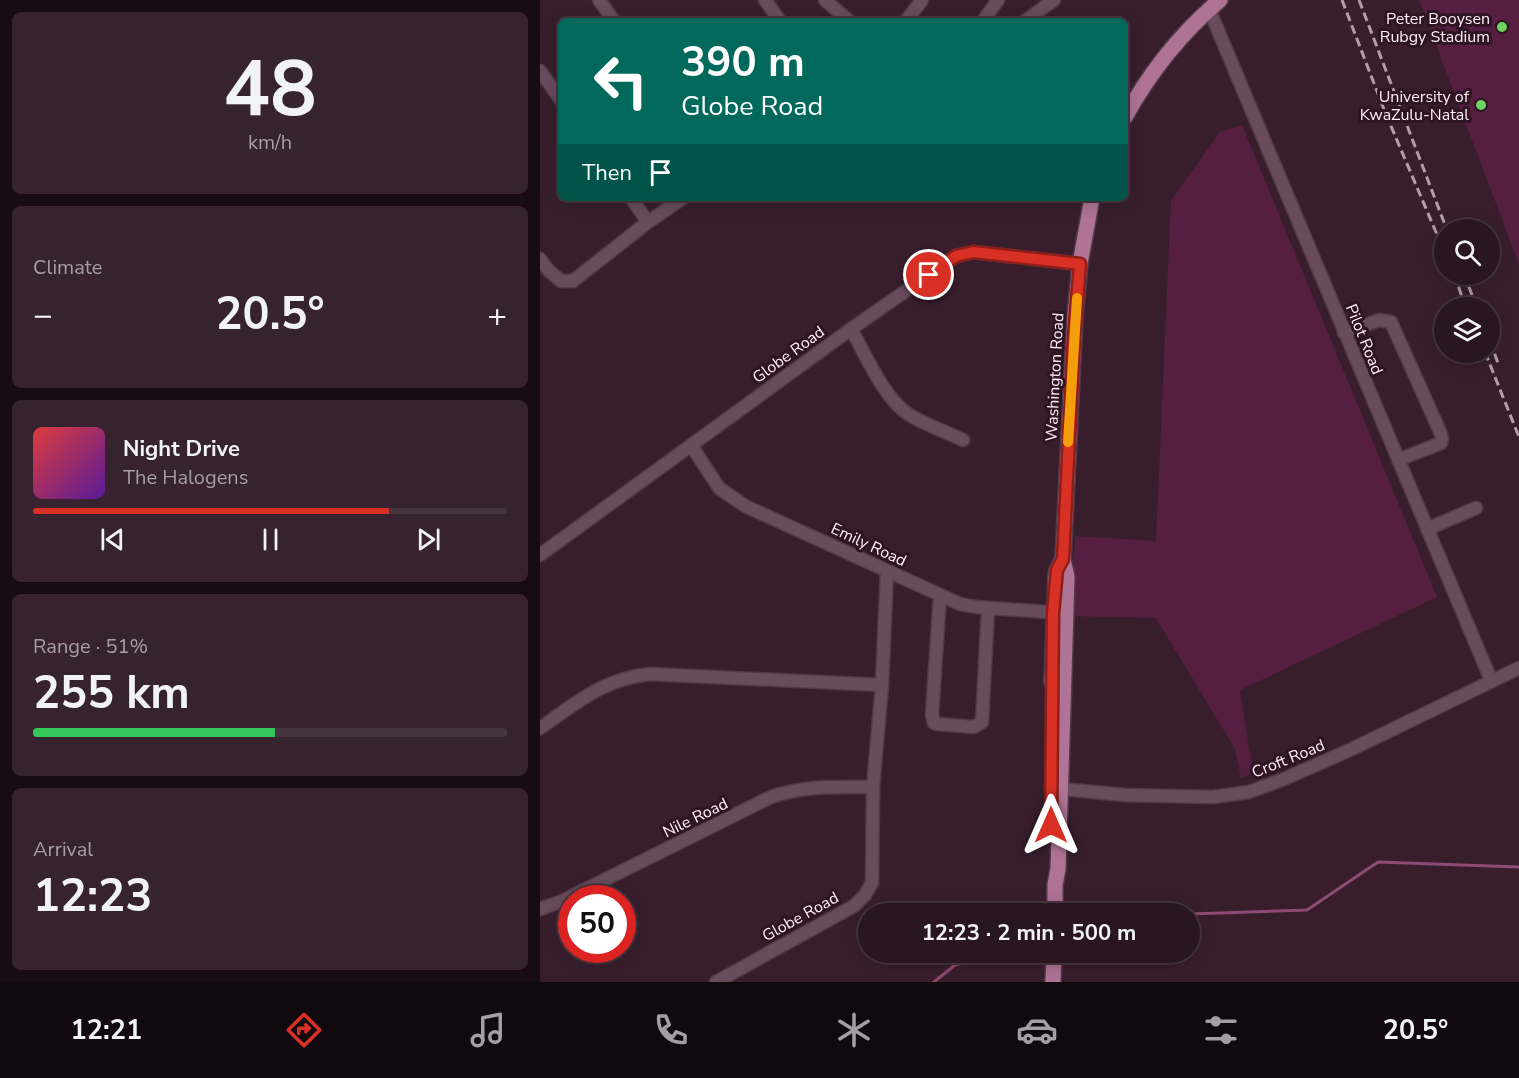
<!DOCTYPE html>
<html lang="en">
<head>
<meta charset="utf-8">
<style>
  body { margin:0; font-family:"Nunito Sans",sans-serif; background:#36232f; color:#f1f3f6; height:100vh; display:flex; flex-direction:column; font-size:22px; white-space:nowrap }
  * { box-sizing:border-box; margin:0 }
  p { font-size:20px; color:#a59fa5 }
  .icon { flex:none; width:33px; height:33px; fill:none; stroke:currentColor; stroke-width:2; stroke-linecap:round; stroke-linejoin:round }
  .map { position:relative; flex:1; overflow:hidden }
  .sheet { display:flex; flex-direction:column; gap:12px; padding:12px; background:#170c13; width:540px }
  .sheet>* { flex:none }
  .guide { position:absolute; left:18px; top:18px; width:570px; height:183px; border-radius:9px; box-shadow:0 3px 15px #0003,0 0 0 2px #463540; background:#00695c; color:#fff; overflow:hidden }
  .tools { position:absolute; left:894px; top:219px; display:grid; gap:12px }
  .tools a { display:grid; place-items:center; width:66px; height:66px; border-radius:50%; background:#2a1622; box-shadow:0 3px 15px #0003,0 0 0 2px #463540; font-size:30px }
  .speed { position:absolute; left:18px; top:885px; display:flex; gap:12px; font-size:30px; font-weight:700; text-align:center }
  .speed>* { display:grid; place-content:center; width:78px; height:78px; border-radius:50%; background:#2a1622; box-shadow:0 3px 15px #0003,0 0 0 2px #463540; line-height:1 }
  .speed .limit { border:9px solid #d22; background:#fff; color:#111 }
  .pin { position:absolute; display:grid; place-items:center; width:51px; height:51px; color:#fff; margin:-26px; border:3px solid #fff; border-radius:50%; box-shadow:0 2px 6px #0007 }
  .me { position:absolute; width:66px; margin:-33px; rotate:0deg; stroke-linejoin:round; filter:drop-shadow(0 0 4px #0008) }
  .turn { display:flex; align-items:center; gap:21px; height:126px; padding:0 24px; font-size:27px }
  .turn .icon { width:78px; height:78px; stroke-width:2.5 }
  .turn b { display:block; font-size:42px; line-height:51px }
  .then { display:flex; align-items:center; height:57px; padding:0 24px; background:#0003; gap:12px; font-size:22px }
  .big { font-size:45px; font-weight:700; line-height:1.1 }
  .sheet .tile { flex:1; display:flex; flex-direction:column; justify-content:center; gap:9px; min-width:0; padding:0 21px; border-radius:9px; background:#36232f }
  .sheet .dial { align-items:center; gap:0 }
  .dial b { font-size:78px; line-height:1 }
  .song { display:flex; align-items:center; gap:18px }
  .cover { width:72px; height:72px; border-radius:9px; background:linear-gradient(135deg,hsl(0 70% 55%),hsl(270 70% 35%)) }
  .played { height:6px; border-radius:3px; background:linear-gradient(90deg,#d93025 75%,#463540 75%) }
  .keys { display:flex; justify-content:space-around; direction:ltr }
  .heat { display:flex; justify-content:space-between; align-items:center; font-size:33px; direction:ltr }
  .charge { height:9px; border-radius:4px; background:linear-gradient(90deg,#34c759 51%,#463540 0) }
  .trip { position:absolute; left:318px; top:903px; width:342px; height:60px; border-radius:30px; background:#2a1622; box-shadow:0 3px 15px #0003,0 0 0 2px #463540; font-weight:700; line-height:60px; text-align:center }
  .tabs { display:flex; height:96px; justify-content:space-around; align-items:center; background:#11090e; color:#a59fa5 }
  .tabs .icon { width:42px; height:42px }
  .tabs .current { color:#d93025 }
  .tabs b { font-size:27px; color:#f1f3f6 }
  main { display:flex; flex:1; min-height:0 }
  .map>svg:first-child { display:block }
  .green { fill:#561f42 }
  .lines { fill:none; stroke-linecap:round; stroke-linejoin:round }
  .stream { stroke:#8d4a73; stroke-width:3 }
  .minor-casing { stroke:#503a48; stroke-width:15 }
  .major-casing { stroke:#503a48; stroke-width:18 }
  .minor { stroke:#684b5c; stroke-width:12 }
  .major { stroke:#ae7395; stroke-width:15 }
  .rail { stroke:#b29da9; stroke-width:3; stroke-dasharray:9 4.5; stroke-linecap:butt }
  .route-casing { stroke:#8d1f18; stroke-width:15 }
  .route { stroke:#d93025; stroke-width:10 }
  .slow { stroke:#f59e0b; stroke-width:10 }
  .poi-dot { fill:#6ed361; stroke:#2d1524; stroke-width:2 }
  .labels { text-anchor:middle; stroke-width:6; stroke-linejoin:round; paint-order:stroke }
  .poi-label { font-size:16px; fill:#ffedf7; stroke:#2d1524; text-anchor:end }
  .street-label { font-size:16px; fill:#ffedf7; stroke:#2d1524 }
</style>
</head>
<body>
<main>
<section class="sheet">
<div class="tile dial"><b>48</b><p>km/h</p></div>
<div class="tile"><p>Climate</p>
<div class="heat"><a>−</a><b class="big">20.5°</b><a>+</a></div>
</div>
<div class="tile">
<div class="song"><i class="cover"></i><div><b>Night Drive</b><p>The Halogens</p></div></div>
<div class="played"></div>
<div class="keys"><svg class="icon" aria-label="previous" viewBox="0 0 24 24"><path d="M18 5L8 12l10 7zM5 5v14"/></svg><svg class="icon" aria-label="pause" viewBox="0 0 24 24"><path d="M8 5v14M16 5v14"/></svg><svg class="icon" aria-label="next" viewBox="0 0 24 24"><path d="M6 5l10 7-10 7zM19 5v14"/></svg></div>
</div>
<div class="tile"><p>Range · 51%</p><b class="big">255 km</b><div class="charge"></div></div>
<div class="tile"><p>Arrival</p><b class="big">12:23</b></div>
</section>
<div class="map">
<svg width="979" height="982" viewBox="0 0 979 982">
  <rect width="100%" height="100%" fill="#381e2d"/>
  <!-- green -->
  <path class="green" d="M879,0h100v264z
    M702,125l195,472 -197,93 13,83 -12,5 -6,-29 -79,-131 -86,-2 5,-80 81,5 15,-340 49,-69z"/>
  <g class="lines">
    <!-- stream -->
    <path class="stream" d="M649,914l118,-4 71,-48 141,5
      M394,982l21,-17 52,-13"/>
    <defs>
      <path id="minor" d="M59,0l15,21
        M225,0l15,21
        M285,0l24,21
        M669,9l282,671
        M366,21l16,-21
        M443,21l15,-21
        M485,21l29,-21
        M0,71l21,29
        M91,198l17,24
        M0,259l8,11 13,11h12l75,-59 35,-24
        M311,329c15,26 32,68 57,85 17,11 37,17 55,26
        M804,333l35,-13 12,2 50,112 1,5 -1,4 -43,17
        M151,445l28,43 26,18 215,98 16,3 87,6
        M887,529l49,-21
        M0,555l311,-226 105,-73 17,-4 107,12
        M400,595l-8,120 2,8 3,1 37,3 8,-5 6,-114
        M0,728c38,-26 63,-49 110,-54l232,11
        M511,788l74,7 88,2 36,-5 35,-13 68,-30 167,-81
        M0,909l20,-7 211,-105c33,-12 67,-10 102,-10
        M176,982l138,-76 11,-11 7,-12 1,-96 9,-102 5,-114"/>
      <path id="major" d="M585,117c25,-45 56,-84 95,-117
        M512,682l4,-105 1,-7 6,-11
        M515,914v-29l3,-16 9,-292 -4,-18 12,-243 5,-52 12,-66
        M513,982l1,-30"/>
    </defs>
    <!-- minor casing -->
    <use href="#minor" class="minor-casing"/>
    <!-- major casing -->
    <use href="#major" class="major-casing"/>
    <!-- minor -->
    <use href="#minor" class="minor"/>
    <!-- major -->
    <use href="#major" class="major"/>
    <!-- rail -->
    <path class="rail" d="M802,0l43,112 59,139
      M819,0l88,230
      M914,274l12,34
      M924,274l13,34
      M950,341l8,22
      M945,352l34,85"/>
  </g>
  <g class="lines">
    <defs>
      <path id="route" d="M389,275l27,-19 17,-4 107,12 -6,73 -11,222 -6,11 -4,43 -2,212"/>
    </defs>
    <!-- route casing -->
    <use href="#route" class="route-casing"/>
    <!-- route -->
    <use href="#route" class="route"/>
    <!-- slow -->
    <path class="slow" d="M528,442l9,-144"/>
  </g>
  <!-- markers -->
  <g class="poi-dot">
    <circle cx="962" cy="27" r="6"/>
    <circle cx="941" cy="105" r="6"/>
  </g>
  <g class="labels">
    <!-- poi labels -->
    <g class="poi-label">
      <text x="950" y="24">Peter Booysen<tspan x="950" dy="18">Rubgy Stadium</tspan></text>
      <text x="929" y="102">University of<tspan x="929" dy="18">KwaZulu-Natal</tspan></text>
    </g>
    <!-- street labels -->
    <g class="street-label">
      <text transform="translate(825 339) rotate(68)" y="6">Pilot Road</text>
      <text transform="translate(248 354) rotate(-36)" y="6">Globe Road</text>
      <text transform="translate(514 377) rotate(-87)" y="6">Washington Road</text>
      <text transform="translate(329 544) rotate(25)" y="6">Emily Road</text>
      <text transform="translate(748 758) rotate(-22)" y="6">Croft Road</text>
      <text transform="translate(155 817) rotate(-26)" y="6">Nile Road</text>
      <text transform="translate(260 916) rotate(-29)" y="6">Globe Road</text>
    </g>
  </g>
</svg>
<div class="tools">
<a><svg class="icon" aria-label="search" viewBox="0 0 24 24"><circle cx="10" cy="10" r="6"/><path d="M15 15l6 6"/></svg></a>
<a><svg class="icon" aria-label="layers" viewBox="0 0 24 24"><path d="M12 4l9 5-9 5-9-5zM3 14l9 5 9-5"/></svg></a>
</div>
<div class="speed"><div class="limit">50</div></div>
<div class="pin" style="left:389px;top:275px;background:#d93025"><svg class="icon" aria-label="arrive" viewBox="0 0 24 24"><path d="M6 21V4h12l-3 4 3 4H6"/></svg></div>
<svg class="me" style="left:511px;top:825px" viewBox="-20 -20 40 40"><path d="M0-17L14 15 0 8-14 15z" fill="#d93025" stroke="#fff" stroke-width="4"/></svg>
<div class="trip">12:23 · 2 min · 500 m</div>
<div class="guide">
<div class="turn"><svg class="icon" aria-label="left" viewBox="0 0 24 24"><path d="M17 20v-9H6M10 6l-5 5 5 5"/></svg><div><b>390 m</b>Globe Road</div></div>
<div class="then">Then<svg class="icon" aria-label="arrive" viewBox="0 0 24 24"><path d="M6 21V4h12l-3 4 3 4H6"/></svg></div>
</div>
</div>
</main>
<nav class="tabs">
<b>12:21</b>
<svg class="icon current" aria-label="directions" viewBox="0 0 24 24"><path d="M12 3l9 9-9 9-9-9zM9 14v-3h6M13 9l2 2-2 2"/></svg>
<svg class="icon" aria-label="music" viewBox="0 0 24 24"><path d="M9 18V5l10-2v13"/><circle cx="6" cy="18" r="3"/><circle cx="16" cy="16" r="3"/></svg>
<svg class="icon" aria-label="phone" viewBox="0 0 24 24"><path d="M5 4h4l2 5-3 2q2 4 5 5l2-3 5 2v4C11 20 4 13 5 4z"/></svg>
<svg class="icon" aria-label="climate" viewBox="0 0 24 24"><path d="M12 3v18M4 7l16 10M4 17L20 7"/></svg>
<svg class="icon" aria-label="car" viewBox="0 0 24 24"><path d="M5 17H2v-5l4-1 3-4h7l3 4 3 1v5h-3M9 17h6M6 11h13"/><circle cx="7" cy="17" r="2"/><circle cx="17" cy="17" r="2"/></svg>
<svg class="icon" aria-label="filters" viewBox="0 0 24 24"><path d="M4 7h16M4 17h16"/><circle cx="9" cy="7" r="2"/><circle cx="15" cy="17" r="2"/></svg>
<b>20.5°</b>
</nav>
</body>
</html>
